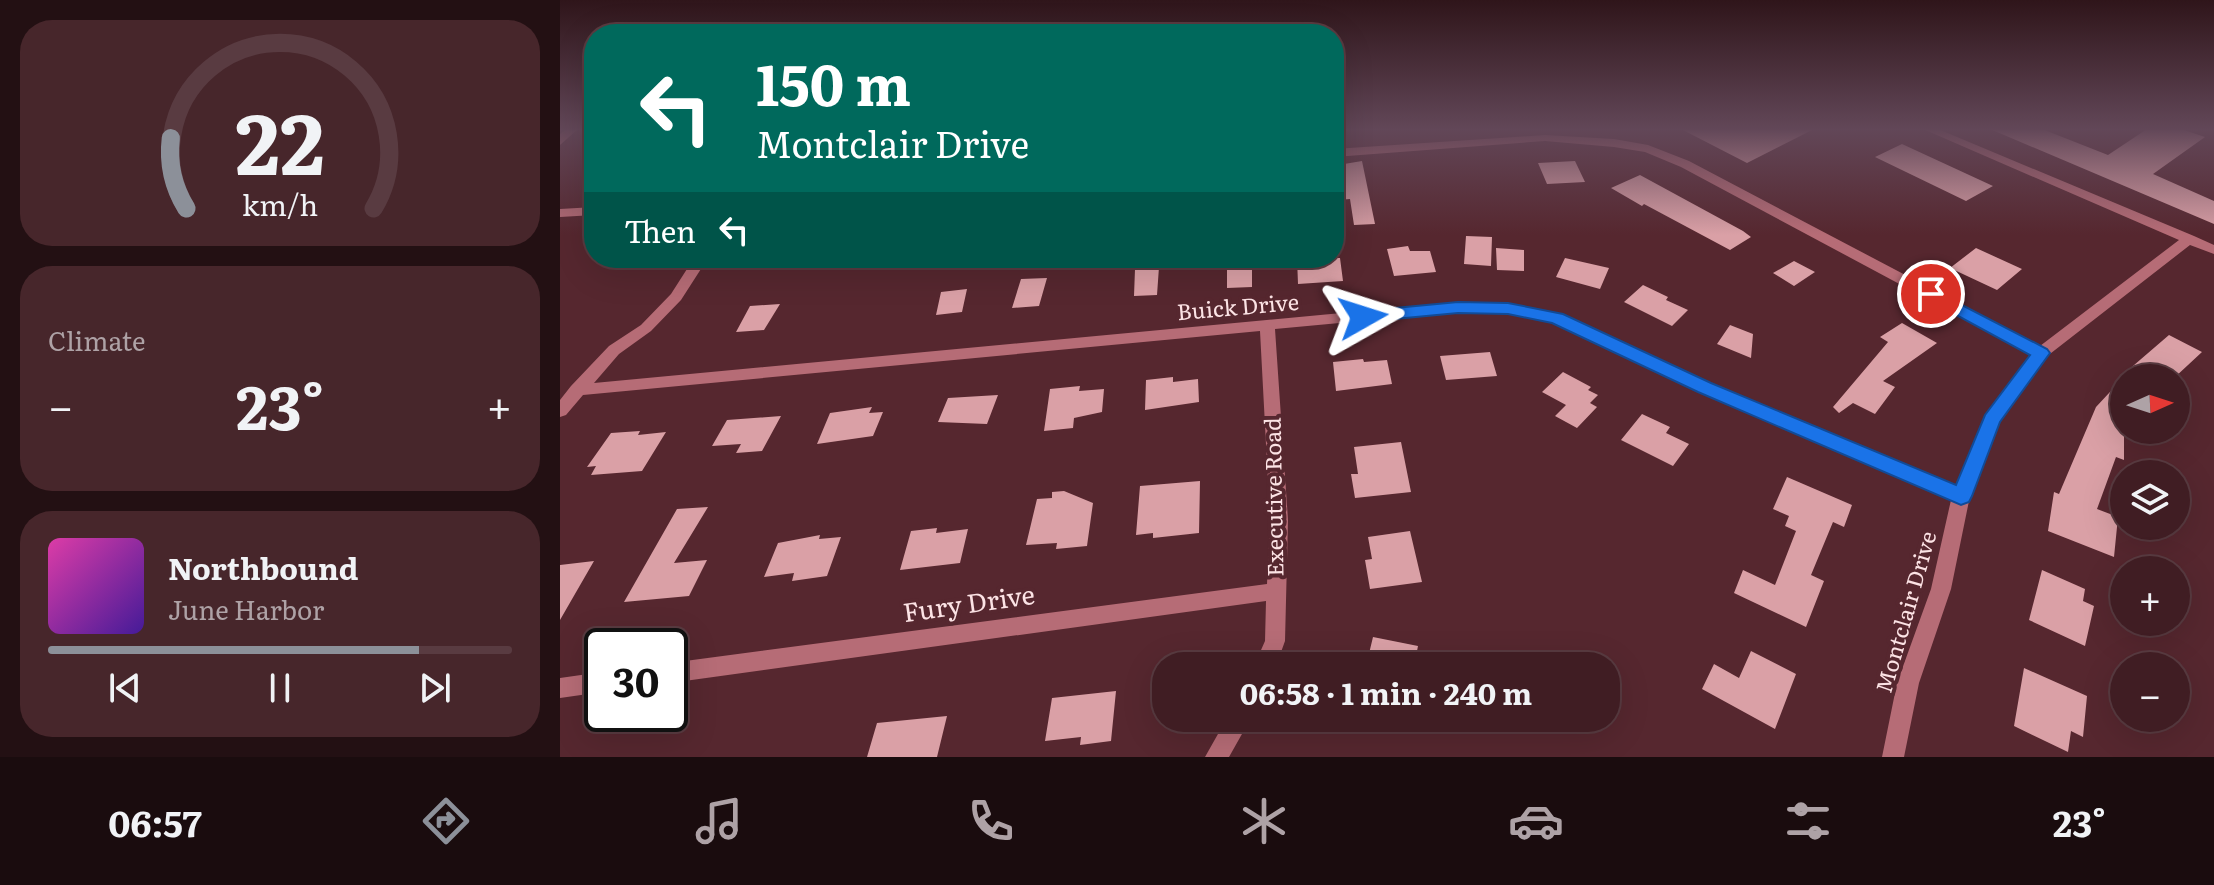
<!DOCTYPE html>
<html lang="en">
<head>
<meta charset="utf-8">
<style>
  body { margin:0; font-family:Literata,serif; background:#47262b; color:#f1f3f6; height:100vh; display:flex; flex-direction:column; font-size:30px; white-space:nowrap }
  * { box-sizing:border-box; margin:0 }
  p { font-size:26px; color:#aea2a6 }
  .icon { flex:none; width:44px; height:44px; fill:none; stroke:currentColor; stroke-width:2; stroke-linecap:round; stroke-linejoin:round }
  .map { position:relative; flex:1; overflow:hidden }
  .panel { display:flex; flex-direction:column; gap:20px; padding:20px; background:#231013; width:560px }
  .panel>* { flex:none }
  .hud { position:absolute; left:24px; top:24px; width:760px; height:244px; border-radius:32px; box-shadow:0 8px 32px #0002,0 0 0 2px #593b41; background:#00695c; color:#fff; overflow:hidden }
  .needle { width:52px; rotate:87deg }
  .controls { position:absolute; left:1550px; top:364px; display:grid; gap:16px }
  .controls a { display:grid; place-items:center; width:80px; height:80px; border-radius:50%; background:#401d23; box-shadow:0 8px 32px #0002,0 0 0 2px #593b41; font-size:40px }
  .speed { position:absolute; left:24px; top:628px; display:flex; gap:16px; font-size:40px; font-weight:700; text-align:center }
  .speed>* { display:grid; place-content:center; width:104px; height:104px; border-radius:50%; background:#401d23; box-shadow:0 8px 32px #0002,0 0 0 2px #593b41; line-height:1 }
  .speed .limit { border:4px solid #111; border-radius:12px; background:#fff; color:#111 }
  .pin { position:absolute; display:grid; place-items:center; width:68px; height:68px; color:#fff; margin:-34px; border:4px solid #fff; border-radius:50%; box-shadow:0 2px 8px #0007 }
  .me { position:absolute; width:88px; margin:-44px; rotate:84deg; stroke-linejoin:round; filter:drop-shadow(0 0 6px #0008) }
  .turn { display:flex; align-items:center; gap:28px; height:168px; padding:0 40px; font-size:36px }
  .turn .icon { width:104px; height:104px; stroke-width:2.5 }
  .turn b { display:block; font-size:56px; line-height:68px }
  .then { display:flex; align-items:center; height:76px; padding:0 40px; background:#0003; gap:16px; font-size:30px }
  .big { font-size:60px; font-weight:700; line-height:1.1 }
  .panel .card { flex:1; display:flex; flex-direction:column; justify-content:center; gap:12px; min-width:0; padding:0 28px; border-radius:32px; background:#47262b }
  .panel .dial { align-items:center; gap:0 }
  .dial svg { height:208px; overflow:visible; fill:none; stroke:#593b41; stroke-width:7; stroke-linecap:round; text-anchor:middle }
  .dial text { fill:#f1f3f6; stroke:none }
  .song { display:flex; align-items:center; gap:24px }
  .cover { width:96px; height:96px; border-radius:12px; background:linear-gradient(135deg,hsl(320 70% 55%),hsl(260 70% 35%)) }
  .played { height:8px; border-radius:4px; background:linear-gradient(90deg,#8c9099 80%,#593b41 80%) }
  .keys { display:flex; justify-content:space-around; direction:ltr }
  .heat { display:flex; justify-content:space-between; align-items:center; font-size:44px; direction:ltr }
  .trip { position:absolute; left:592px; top:652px; width:468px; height:80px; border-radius:32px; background:#401d23; box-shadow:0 8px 32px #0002,0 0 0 2px #593b41; font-weight:700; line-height:80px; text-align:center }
  .dock { display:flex; height:128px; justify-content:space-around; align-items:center; background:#1a0c0e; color:#aea2a6 }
  .dock .icon { width:56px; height:56px }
  .dock .active { color:#8c9099 }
  .dock b { font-size:36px; color:#f1f3f6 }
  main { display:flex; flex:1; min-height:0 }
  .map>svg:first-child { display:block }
  .building { fill:#daa0a6 }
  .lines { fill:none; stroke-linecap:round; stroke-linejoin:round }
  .minor { fill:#b66c76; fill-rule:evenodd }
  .route { fill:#1a73e8; stroke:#114b97; stroke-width:2 }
  .labels { text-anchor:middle; stroke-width:8; stroke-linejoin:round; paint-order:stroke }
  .street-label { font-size:22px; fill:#fce3e5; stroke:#56272f }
  .near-street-label { font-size:26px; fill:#fce3e5; stroke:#56272f }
</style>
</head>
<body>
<main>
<section class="panel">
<div class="card dial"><svg viewBox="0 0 100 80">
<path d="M14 69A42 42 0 1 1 86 69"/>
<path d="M14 69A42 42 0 0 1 8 42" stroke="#8c9099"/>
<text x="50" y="56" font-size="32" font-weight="700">22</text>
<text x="50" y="72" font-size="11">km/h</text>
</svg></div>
<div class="card"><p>Climate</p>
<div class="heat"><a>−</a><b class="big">23°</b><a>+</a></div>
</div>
<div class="card">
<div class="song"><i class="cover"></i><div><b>Northbound</b><p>June Harbor</p></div></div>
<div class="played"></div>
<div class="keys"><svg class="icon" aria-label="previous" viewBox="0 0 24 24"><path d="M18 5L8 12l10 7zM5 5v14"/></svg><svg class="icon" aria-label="pause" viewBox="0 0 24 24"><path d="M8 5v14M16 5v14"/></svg><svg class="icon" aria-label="next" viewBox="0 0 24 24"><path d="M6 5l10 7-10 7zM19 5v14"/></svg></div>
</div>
</section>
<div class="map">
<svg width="1654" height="757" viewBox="0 0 1654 757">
  <rect width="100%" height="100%" fill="#56272f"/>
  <!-- building -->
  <path class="building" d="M1121,129h133l-67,34z
    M1430,129h52l66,26 39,-26h34l24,8 -52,37 61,27v23z
    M1342,144l91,42 -27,15 -91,-44z
    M802,161l13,63 -21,1 -4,-26 -13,1 -3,-21 12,-1 -2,-14z
    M1015,161l10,21 -38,2 -9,-21z
    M1080,175l103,56 8,6 -21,13 -86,-46 -2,2 -31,-18z
    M906,236l26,1 -1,29 -27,-2z
    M848,246l2,5h20l6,21 -42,4 -7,-27z
    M936,248l28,2v21l-27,-1z
    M1416,248l46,21 -25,21 -47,-22z
    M737,258h43l3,23 -45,3z
    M1005,258l44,10 -9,21 -44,-12z
    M1234,261l21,11 -21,14 -21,-13z
    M692,266v21l-25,1v-21z
    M599,267l-2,28 -23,1 1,-27z
    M487,278l-8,28 -27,2 9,-29z
    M1083,285l25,12 -2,3 22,10 -16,16 -48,-24z
    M407,289l-5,23 -26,3 5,-23z
    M220,304l-16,26 -28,2 14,-26z
    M1342,323l35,20 -54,38 12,6 -20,27 -22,-11 -14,10 -6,-6 55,-65 -8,-5z
    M1170,325l23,9 -2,24 -34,-14z
    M1609,335l33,17 -28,26h-50v82l-8,-3 -19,52 21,8 -4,40 -66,-26 6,-39 5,2 37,-87 27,-29h-4z
    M930,352l7,24 -51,4 -6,-24z
    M803,359l1,3 23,-2 5,24 -56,7 -3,-29z
    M1003,372l28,15 -3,3 10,5 -8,8 7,4 -20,21 -22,-12 11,-11 -24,-13z
    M613,377v5l25,-3 1,23 -54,8 1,-30z
    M520,386l-1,5 25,-2 -2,23 -28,6 -1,10 -29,3 6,-42z
    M438,395l-11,29 -49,-2 10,-24z
    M312,407l-3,6 14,-1 -10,24 -56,8 13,-31z
    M1082,414l28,13 -4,6 23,11 -16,22 -52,-26z
    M221,416l-19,35 -26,2 5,-9 -29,2 15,-26z
    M80,431l-2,4 28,-3 -24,39 -51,4 5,-9 -9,1 24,-34z
    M841,442l10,50 -56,6 -4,-24h7l-4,-27z
    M1227,477l65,28 -8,22 -11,-5 -22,53 13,6 -18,46 -72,-34 9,-23 32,15 21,-54 -11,-5 4,-10 -16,-7z
    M640,481l-1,52 -46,5v-5l-17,2 4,-49z
    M504,491l29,12 -6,43 -31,3 1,-6 -31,2 11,-46 15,-1v-6z
    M148,507l-34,56 33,-3 -18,36 -65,6 53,-93z
    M377,528l-1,5 32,-4 -8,34 -60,7 11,-39z
    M850,531l12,51 -52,7 -5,-29 7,-1 -4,-22z
    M260,535l-1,4 22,-2 -14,39 -35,5 2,-8 -30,4 14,-34z
    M34,561l-34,59v-55z
    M1482,570l43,19 -2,12 11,5 -9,40 -56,-26z
    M813,637l45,9 -4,20h-48z
    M1191,651l45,23 -21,55 -73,-40 12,-25 25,14z
    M1464,668l63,28 -4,41 -12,-6 -3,21 -54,-26z
    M556,691l-5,50 -31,4 1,-8 -36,4 7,-43z
    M387,716l-10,41h-70l10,-34z"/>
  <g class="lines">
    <!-- minor -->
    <path class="minor" d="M6,129h12l-18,16v-11z
      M1363,129h15l256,107 20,9v9l-24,-9 -144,112 -46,65 -30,74 -19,93 -32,94 -15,74h-22l15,-74 34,-94 20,-89 -253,-109 -145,-69 -45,-8 -50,-2 -183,17 13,191 -3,121 -9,25h-22l11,-25 1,-40 -596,82v-20l597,-79 3,-64 -10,-189 -677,64 -17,20 -6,2v-17l11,-14 38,-40 32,-21 30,-31 23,-36h14l-27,42 -30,31 -32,23 -25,29 864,-81 50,2 54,11 148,68 246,103 30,-70 46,-61 -351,-188 -36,-15 -31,-5 -69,-6 -211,16v-8l211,-14 69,4 34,6 41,16 351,185 139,-106z
      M34,207v8l-34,2v-8z
      M42,672v20l-42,6v-20z
      M667,718h24l-22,39h-24z"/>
  </g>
  <!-- sky -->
  <linearGradient id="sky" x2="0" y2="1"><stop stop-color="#2f151a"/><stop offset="0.55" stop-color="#624758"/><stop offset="1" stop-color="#624758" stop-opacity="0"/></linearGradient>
  <rect width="1654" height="235" fill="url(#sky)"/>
  <!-- route -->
  <path class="route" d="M1371,289l116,60 3,4 -50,69 -28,74 -3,6 -8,3 -263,-113 -146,-69 -44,-9 -50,-1 -95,9 -9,-5 9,-6 95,-9 50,1 55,11 148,69 245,102 29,-70 45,-60 -105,-57 -2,-4 2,-3z"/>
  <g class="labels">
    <!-- street labels -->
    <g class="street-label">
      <text transform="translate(678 307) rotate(-5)" y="8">Buick Drive</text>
      <text transform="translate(714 497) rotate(-91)" y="8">Executive Road</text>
      <text transform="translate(1346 612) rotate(-74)" y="8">Montclair Drive</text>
    </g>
    <!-- near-street labels -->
    <g class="near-street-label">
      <text transform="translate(409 604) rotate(-8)" y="9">Fury Drive</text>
    </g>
  </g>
</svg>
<div class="controls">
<a><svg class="needle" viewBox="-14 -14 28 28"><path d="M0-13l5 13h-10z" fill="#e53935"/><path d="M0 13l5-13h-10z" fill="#aea2a6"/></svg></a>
<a><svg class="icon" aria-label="layers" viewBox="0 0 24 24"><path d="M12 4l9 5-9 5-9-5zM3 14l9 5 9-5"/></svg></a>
<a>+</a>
<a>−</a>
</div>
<div class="speed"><div class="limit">30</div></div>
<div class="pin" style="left:1371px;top:294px;background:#d93025"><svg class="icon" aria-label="arrive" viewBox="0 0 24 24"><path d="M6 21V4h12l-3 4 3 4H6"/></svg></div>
<svg class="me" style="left:803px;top:317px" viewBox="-20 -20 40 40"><path d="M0-17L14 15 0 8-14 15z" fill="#1a73e8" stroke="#fff" stroke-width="4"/></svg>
<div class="trip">06:58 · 1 min · 240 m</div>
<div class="hud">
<div class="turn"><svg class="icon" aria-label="left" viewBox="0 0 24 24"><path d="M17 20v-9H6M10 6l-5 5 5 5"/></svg><div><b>150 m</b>Montclair Drive</div></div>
<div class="then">Then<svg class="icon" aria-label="left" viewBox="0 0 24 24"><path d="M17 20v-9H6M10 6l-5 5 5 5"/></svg></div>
</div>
</div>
</main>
<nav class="dock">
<b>06:57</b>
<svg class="icon active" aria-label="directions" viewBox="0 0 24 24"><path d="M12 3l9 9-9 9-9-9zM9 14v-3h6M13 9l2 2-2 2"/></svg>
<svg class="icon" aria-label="music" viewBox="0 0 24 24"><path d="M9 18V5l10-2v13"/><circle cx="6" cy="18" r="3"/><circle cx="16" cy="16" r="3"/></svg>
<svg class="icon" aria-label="phone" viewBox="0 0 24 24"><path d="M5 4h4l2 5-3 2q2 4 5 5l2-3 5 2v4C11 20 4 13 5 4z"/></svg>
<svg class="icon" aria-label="climate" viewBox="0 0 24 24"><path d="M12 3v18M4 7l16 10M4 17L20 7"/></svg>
<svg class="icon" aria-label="car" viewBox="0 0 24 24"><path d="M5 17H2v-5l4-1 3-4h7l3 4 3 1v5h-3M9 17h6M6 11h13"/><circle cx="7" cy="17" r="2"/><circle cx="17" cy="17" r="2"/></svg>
<svg class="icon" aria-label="filters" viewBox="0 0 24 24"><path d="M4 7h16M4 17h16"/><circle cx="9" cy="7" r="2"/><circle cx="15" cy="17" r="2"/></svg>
<b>23°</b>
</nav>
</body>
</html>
